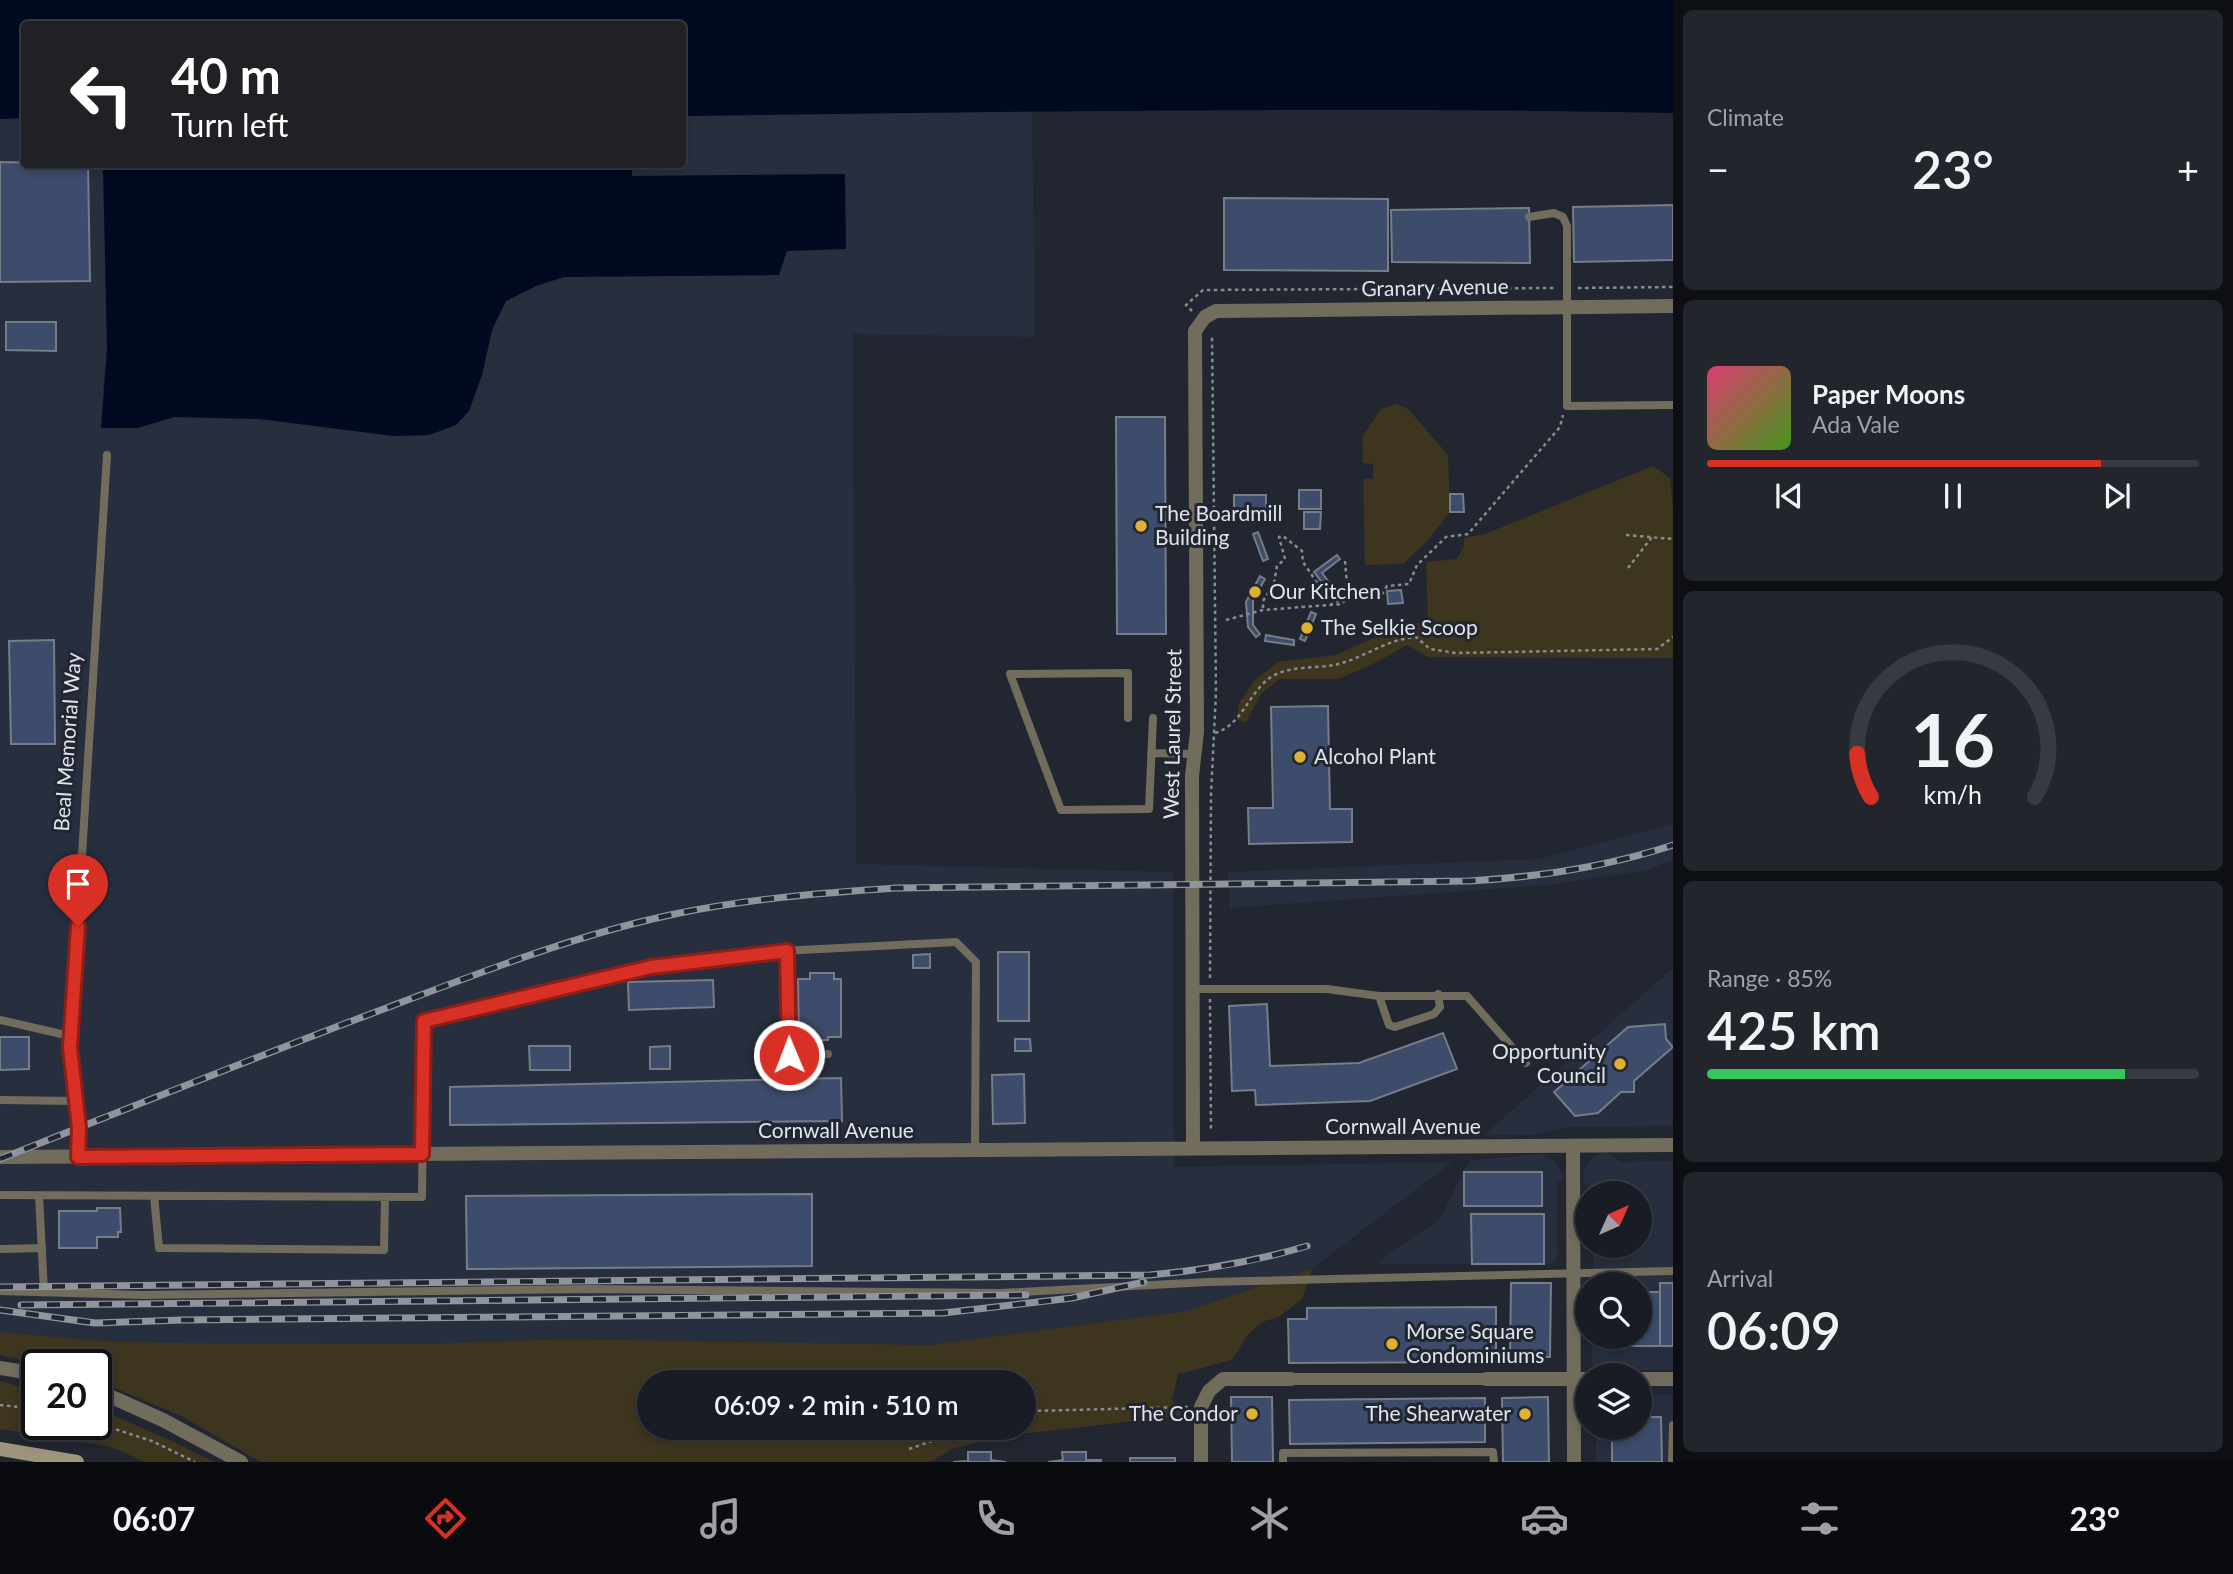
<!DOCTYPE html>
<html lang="en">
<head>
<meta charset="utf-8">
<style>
  body { margin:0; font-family:Lato,sans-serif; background:#22252c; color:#f1f3f6; height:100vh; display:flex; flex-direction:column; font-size:26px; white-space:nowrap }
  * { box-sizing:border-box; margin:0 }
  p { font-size:23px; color:#9fa1a6 }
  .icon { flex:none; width:38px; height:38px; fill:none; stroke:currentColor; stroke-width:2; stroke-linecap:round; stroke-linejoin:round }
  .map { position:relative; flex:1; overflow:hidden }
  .side { display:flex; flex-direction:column; gap:10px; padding:10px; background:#0e0f14; width:560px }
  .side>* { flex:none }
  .hud { position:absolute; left:21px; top:21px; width:665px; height:147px; border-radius:7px; box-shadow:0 4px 10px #0003,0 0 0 2px #373a41; background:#202124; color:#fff; overflow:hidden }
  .needle { width:46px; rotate:45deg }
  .buttons { position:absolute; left:1575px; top:1181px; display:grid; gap:14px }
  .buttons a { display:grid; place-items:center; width:77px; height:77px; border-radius:50%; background:#191c24; box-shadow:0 4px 10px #0003,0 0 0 2px #373a41; font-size:35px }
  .speed { position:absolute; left:21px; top:1349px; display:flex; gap:14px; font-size:35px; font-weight:700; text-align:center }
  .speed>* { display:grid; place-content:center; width:91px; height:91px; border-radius:50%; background:#191c24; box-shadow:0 4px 10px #0003,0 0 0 2px #373a41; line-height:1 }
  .speed .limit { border:4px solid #111; border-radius:10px; background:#fff; color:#111 }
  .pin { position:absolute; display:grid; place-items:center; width:60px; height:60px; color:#fff; margin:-72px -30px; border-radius:50% 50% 50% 0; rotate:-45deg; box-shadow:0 0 7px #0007 }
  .pin .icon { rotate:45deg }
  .me { position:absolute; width:77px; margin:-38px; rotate:359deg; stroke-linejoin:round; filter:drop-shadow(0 0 5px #0008) }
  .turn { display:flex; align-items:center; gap:24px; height:147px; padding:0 35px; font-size:32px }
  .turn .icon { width:91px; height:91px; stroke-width:2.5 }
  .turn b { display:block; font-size:49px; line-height:60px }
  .big { font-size:52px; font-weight:600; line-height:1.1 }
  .side .tile { flex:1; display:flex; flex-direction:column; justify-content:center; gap:10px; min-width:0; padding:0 24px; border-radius:10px; background:#22252c }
  .side .dial { align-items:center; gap:0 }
  .dial svg { height:182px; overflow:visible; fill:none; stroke:#373a41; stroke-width:7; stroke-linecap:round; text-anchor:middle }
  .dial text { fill:#f1f3f6; stroke:none }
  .song { display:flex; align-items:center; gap:21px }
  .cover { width:84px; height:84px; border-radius:10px; background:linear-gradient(135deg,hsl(340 70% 55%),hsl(100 70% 35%)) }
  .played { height:7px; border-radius:4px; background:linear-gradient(90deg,#d93025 80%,#373a41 80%) }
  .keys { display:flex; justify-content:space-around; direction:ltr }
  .heat { display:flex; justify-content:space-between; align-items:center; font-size:38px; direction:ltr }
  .charge { height:10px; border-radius:5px; background:linear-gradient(90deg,#34c759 85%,#373a41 0) }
  .trip { position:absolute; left:637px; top:1370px; width:399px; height:70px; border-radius:35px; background:#191c24; box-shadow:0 4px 10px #0003,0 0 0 2px #373a41; font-weight:600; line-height:70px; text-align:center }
  .dock { display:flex; height:112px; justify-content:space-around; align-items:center; background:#0a0b0e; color:#9fa1a6 }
  .dock .icon { width:49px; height:49px }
  .dock .current { color:#d93025 }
  .dock b { font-size:32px; color:#f1f3f6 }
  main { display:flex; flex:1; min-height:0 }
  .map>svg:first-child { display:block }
  .built { fill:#272f3e }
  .green { fill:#3e351f; fill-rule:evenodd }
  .water { fill:#020a22 }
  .building { fill:#3c4c6a; stroke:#767d89; stroke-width:2 }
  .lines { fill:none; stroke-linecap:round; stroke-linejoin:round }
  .path { stroke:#878b93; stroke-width:2.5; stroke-dasharray:3.5 3.5; stroke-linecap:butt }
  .service { stroke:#726c5d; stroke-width:8 }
  .pedestrian { stroke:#726c5d; stroke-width:12 }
  .minor { stroke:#726c5d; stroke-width:14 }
  .tertiary { stroke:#726c5d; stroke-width:14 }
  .secondary { stroke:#9e937b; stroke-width:14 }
  .rail-casing { stroke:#90949c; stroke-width:7 }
  .rail { stroke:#212630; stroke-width:4.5; stroke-dasharray:13; stroke-linecap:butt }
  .route-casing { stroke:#8d1f18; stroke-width:18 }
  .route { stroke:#d93025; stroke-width:12 }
  .poi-dot { fill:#dfb034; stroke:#212630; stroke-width:2.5 }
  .labels { text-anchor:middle; stroke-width:6; stroke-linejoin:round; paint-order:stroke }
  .street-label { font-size:21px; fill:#e0e4eb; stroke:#212630 }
  .poi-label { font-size:21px; fill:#e0e4eb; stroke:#212630; text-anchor:start }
</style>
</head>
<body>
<main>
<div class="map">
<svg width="1673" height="1462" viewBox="0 0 1673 1462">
  <rect width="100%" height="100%" fill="#212630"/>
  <!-- built -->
  <path class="built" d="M1032,111l3,226 -182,-3 3,530 317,8 1,295 278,-5 -139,106 -126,43 -257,34 -364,-6 -142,5 -251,-1 -70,-2 -103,-9v-1213l24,-1v46l79,1 4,184 -4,41 35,38 36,-11 86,2 133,17 36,-1 27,-10 13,-14 13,-36 10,-45 14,-29 30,-15 28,-9 223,-26 59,-2 -2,-75 -213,2 1,-11 50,-1 1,-48z
    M1673,824v36l-26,10 -98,15 -320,23 -1,-36 311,-13z
    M1673,968v158l-102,1 -40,8h-47z
    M1607,1153l14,9 52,-1v209l-74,1 -7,-7v-27h48v-53h-47v-38h47v-52l-48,-1 -9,-13 1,-11 5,-8 8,-7z
    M1540,1154l14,6 8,14v5l-5,4 1,72 -2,6 -6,3h-171l11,-12 35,-22 16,-13 22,-45 8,-12z
    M1640,1395h33v67h-77v-34h44z"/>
  <!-- green -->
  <path class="green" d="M1396,404l12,5 40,46 2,57 -22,28 -25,24 -38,1 -2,-86h10v-15l-10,-1 -1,-26 19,-28z
    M1653,466l17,12 3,29v151l-245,-1 -21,-12 -28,16 -40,18h-59l-19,15 -15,29 -9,-3 2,-17 16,-23 23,-18 57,-7 76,-33 17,1 -2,-61 31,-3 7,-13v-8l21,-4z
    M1313,1268l-11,31 -23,18 -18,5 -14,14 -15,24 -54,14 -6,26 15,15 -185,21 -50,13 -22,13h-669l-80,-46 -85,-36v-15h-54l-42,-10v-23l103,9 70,2 251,1 142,-5 364,6 257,-34zM649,1382h375v46h-375z
    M0,1381l37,10v33h59v-16l76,33 42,21h-68l-35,-15 -111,-18z"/>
  <!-- water -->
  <path class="water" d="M0,0h1673v113c-330,-7 -660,-1 -990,3l-1,-92h-658v94l-24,1z
    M632,165v11l213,-2 1,75 -59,2 -8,24 -215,2 -28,9 -30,15 -14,29 -10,45 -13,36 -13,14 -27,10 -36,1 -133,-17 -86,-2 -36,11h-37l6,-79 -4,-184z"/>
  <!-- building -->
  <path class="building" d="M0,162l88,2 2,117 -90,1z
    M1224,198l164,1v72l-164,-1z
    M1673,205v55l-99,2 -1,-55z
    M1529,208l1,55 -138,-1 -1,-52z
    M6,322h50v29l-50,-1z
    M1116,417h49l1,217h-49z
    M1299,490h22v19h-22z
    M1450,494h13l1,18h-14z
    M1234,495h32v24h-32z
    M1304,512h17l-1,17h-16z
    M1258,532l10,27 -5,2 -10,-27z
    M1337,555l3,4 -18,14 20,26 -5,3 -23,-30z
    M1260,576l5,3 -12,21v25l7,9 -4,3 -8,-10 -2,-25z
    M1401,590l2,13 -15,1 -1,-13z
    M1311,612l5,2 -11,27 -5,-2z
    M1266,635l28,5v5l-29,-4z
    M54,640l1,104h-44l-2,-103z
    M1328,706l2,103h22v33l-103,2 -1,-36h25l-2,-101z
    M998,952h31v69h-31z
    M930,954v14h-17v-13z
    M810,973h24v6h7v58h-13v3h-22v-3h-7l-1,-58h12z
    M713,980l1,27 -85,3 -1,-28z
    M1267,1004l3,62 89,-3 84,-30 14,36 -87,32 -114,4 -1,-15 -23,1 -3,-85z
    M1665,1024l1,15 7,8 -39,34v11h-13l-23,21 -23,3 -21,-24 74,-65z
    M0,1037h29v32l-29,1z
    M1015,1039h15l1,12h-16z
    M529,1046h41v24h-40z
    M670,1046v23h-20v-22z
    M1024,1074l1,49 -32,1 -1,-49z
    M841,1078l1,43 -392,4v-38z
    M1464,1172h78v34h-78z
    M812,1194v72l-345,3 -1,-73z
    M97,1208h23l1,24h-3v5h-21v11h-38v-37h38z
    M1471,1214h73v50h-72z
    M1511,1283h40l-1,74h-40z
    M1660,1283h13v63h-13z
    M1640,1292h20v54h-32v-9h12z
    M1496,1307v55l-207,1 -1,-44h19v-11z
    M1603,1337h22v8h-22z
    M1231,1397h41l1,65h-41z
    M1548,1397l1,65h-46l-1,-64z
    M1485,1398v44l-195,2 -1,-44z
    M1640,1417h21l1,45h-50v-34h28z
    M968,1452h23v8l15,2h-53l15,-1z
    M1062,1452h24v8h15v2h-53l15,-2z
    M1130,1458h45v4h-45z"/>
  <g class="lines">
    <!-- path -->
    <path class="path" d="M1578,288l95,-1
      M1192,311l-6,-6 17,-15 351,-2
      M1626,535l47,4
      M1345,561l3,35
      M1628,568l24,-31
      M1263,608v-7l11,-18 3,-17 8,-7 -6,-22 4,-1 19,15 1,11 29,43
      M1226,620l37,-10 79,-6 6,-8 34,-2 5,-8 22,-2 8,-19 29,-28 22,-3 92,-107 3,-12
      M1215,733c25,-7 33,-37 52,-53 18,-15 46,-11 67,-15 29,-6 52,-26 82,-28l14,12 26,4 201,-4 16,-12
      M1210,978l1,-183 5,-103 -4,-357
      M1210,999l1,133
      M0,1405l37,4
      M1024,1413l7,-2 157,-4
      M96,1423l56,18 43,21
      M909,1449l61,-21"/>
    <!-- service -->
    <path class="service" d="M1529,217l25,-4 9,4 4,9v180l106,-1
      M1128,718v-45l-118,1 51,136 88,-1 4,-91
      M1151,753l43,1
      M787,951l1,104 40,-1
      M1192,989h135l52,7h88l59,67
      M1379,996l10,29 6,2 39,-13 6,-7 -2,-13
      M0,1020l70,16
      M70,1047l37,-592
      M0,1100l76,1
      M0,1195l422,2 2,-176 227,-54 111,-15 194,-10 20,20 -1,189
      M39,1196l5,96
      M154,1196l5,52 225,2 1,-53
      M0,1249l42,-1
      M0,1291l143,4 446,-6 411,4 208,-11 465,-11
      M1283,1462v-9l210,-1 1,10
      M1672,1462l1,-37"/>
    <!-- pedestrian -->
    <path class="pedestrian" d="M1291,1379h195"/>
    <!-- minor -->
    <path class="minor" d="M70,1047l9,81 -1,29
      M1573,1147l1,315
      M1486,1379h101
      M1640,1379h33
      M1201,1462v-55l8,-16 14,-12h68"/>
    <!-- tertiary -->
    <path class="tertiary" d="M1193,1149l-1,-373 5,-44 -2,-401 10,-14 11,-6 457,-5
      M0,1157l1673,-12
      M0,1368l37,6
      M96,1390l67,30 78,42"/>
    <!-- secondary -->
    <path class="secondary" d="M0,1449l77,13"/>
    <defs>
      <path id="rail" d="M0,1159c129,-51 258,-103 389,-152 93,-35 184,-71 281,-92 74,-16 150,-22 226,-27l573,-7c70,-4 137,-14 204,-36
        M0,1287l1150,-12c56,-5 103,-13 157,-29
        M21,1305l1005,-10
        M0,1310l95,13 87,-3 761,-7 129,-15 72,-16"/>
    </defs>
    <!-- rail casing -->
    <use href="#rail" class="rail-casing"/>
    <!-- rail -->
    <use href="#rail" class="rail"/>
  </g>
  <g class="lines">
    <defs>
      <path id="route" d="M78,926l-8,121 9,81 -1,29 344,-3 2,-133 227,-54 136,-16 2,104"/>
    </defs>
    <!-- route casing -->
    <use href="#route" class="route-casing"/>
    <!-- route -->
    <use href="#route" class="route"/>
  </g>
  <!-- markers -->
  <g class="poi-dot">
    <circle cx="1141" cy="526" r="7"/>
    <circle cx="1255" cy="592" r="7"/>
    <circle cx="1307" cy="628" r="7"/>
    <circle cx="1300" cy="757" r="7"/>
    <circle cx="1620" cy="1064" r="7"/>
    <circle cx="1392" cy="1344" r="7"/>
    <circle cx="1252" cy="1414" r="7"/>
    <circle cx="1525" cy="1414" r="7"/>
  </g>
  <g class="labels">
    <!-- street labels -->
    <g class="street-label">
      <text transform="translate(1435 288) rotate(-1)" y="7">Granary Avenue</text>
      <text transform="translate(1173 734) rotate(-89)" y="7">West Laurel Street</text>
      <text transform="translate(68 742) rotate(-86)" y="7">Beal Memorial Way</text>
      <text x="1403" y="1134">Cornwall Avenue</text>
      <text x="836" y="1138">Cornwall Avenue</text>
    </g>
    <!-- poi labels -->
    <g class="poi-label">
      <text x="1155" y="521">The Boardmill<tspan x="1155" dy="24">Building</tspan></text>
      <text x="1269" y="599">Our Kitchen</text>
      <text x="1321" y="635">The Selkie Scoop</text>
      <text x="1314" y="764">Alcohol Plant</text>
      <text x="1606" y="1059" text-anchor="end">Opportunity<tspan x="1606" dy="24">Council</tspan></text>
      <text x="1406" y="1339">Morse Square<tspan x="1406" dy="24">Condominiums</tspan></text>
      <text x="1238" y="1421" text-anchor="end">The Condor</text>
      <text x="1511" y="1421" text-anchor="end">The Shearwater</text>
    </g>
  </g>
</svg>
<div class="buttons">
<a><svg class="needle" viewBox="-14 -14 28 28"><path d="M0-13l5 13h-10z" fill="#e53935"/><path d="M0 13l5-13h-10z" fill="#9fa1a6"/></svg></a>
<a><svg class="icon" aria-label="search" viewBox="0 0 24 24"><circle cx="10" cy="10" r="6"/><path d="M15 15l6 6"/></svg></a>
<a><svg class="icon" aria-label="layers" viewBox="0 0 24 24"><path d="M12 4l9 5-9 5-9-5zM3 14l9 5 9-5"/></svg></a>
</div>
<div class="speed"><div class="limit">20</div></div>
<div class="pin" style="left:78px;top:926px;background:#d93025"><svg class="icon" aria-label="arrive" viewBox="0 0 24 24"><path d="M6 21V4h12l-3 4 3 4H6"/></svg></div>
<svg class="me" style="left:789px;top:1055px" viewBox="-20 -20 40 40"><circle r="17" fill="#d93025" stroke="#fff" stroke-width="3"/><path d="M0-11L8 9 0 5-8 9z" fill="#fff"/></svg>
<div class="trip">06:09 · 2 min · 510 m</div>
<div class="hud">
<div class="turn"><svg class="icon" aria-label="left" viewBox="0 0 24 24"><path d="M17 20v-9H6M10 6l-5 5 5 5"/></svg><div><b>40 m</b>Turn left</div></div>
</div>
</div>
<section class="side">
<div class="tile"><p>Climate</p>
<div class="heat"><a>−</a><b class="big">23°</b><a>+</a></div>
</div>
<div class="tile">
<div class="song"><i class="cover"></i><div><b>Paper Moons</b><p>Ada Vale</p></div></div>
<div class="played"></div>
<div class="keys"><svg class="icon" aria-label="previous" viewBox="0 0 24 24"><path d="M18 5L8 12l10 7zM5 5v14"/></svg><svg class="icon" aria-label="pause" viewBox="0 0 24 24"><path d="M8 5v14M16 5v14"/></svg><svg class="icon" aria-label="next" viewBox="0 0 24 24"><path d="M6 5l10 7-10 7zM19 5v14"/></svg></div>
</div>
<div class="tile dial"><svg viewBox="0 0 100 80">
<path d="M14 69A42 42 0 1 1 86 69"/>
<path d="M14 69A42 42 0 0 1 8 50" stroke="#d93025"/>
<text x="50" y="56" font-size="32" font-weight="700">16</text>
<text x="50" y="72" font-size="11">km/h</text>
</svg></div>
<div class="tile"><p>Range · 85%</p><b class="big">425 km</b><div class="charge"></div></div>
<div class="tile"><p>Arrival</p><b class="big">06:09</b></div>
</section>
</main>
<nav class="dock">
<b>06:07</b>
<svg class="icon current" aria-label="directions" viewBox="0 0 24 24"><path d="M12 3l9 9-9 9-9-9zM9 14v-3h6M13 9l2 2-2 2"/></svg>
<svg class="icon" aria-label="music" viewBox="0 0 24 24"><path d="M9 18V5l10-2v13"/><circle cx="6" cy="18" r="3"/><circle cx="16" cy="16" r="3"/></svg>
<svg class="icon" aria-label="phone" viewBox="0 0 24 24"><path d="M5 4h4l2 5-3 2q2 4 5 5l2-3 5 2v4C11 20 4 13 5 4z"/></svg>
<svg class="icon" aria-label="climate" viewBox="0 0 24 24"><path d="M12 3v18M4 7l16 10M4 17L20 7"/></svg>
<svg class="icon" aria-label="car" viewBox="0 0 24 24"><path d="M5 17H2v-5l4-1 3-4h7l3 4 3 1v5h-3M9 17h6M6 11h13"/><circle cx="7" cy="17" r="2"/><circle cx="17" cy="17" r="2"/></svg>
<svg class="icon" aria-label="filters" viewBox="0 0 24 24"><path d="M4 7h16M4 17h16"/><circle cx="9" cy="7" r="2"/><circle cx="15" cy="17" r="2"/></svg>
<b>23°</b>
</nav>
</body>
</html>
